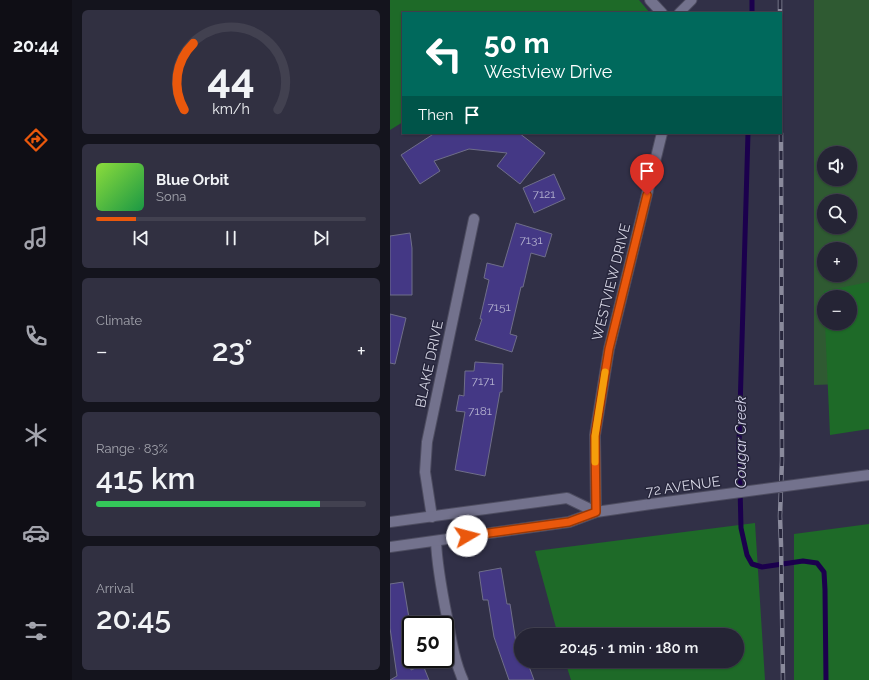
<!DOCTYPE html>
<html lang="en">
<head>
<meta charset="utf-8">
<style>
  body { margin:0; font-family:Raleway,sans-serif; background:#313041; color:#f1f3f6; height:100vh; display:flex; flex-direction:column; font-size:15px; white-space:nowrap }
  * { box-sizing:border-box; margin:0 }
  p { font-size:13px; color:#a3a4ad }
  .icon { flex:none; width:22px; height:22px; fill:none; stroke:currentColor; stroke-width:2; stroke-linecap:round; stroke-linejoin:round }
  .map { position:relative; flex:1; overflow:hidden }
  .side { display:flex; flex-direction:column; gap:10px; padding:10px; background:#14141d; width:318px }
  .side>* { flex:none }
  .guide { position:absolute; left:12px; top:12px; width:380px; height:122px; border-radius:0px; box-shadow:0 1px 3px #0004,0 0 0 1px #424150; background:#00695c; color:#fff; overflow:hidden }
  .fabs { position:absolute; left:427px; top:146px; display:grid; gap:8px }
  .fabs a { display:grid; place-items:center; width:40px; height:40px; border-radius:50%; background:#252435; box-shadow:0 1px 3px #0004,0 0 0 1px #424150; font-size:20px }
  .speed { position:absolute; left:12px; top:616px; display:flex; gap:8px; font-size:20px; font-weight:700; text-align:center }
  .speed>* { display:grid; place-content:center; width:52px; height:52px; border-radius:50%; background:#252435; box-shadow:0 1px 3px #0004,0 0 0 1px #424150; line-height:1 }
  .speed .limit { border:2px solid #111; border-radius:6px; background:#fff; color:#111 }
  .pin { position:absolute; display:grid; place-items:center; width:34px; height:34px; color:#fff; margin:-41px -17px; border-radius:50% 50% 50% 0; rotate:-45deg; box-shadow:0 0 4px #0007 }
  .pin .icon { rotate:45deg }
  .me { position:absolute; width:44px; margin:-22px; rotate:82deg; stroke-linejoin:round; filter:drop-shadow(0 0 3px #0008) }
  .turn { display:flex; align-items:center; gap:14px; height:84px; padding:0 16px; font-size:18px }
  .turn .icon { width:52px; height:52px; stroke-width:2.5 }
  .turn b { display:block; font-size:28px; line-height:34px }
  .then { display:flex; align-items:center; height:38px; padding:0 16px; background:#0003; gap:8px; font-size:15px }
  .big { font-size:30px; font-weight:600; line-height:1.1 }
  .side .tile { flex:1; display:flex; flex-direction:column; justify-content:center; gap:6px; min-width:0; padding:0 14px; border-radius:6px; background:#313041 }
  .side .dial { align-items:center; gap:0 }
  .dial svg { height:104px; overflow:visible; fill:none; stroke:#424150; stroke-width:7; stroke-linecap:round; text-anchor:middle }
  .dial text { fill:#f1f3f6; stroke:none }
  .song { display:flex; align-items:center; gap:12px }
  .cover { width:48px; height:48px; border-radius:6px; background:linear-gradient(135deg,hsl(90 70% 55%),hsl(140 70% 35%)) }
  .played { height:4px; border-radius:2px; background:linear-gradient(90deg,#ea580c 15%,#424150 15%) }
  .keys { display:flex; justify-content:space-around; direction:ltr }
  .heat { display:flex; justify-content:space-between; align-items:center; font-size:22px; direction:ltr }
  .charge { height:6px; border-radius:3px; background:linear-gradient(90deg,#34c759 83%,#424150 0) }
  .trip { position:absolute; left:124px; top:628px; width:230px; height:40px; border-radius:20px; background:#252435; box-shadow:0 1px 3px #0004,0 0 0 1px #424150; font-weight:600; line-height:40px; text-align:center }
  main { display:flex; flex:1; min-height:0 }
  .tab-bar { display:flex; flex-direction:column; width:72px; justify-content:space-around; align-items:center; background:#0f0e15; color:#a3a4ad }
  .tab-bar .icon { width:28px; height:28px }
  .tab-bar .current { color:#ea580c }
  .tab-bar b { font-size:18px; color:#f1f3f6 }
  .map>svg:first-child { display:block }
  .green { fill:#2f5a32; fill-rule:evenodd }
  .forest { fill:#1e6a28 }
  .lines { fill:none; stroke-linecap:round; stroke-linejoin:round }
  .stream { stroke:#1b004d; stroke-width:5 }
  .building { fill:#443885; stroke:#6f6e89 }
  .lane-casing { stroke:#4e4d61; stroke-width:11 }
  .street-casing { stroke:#4e4d61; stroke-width:12 }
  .secondary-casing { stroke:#4e4d61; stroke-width:12 }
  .lane { stroke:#73728d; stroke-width:9 }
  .street { stroke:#73728d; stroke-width:10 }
  .secondary { stroke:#73728d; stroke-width:10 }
  .rail-casing { stroke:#8a8a9c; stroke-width:4.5 }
  .rail { stroke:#27263c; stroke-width:3; stroke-dasharray:9; stroke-linecap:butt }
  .secondary-bridge-casing { stroke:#4e4d61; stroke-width:12; stroke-linecap:butt }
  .secondary-bridge { stroke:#73728d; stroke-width:10 }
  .route-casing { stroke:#983908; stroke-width:10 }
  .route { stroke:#ea580c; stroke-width:7 }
  .slow { stroke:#f59e0b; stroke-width:7 }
  .labels { text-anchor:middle; stroke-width:3; stroke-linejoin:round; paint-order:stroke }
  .number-label { font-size:12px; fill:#b2afce }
  .street-label { font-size:14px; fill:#d7d7e6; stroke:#27263c }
  .water-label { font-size:15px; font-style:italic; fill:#d6d5ec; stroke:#27263c }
</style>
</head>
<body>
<main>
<nav class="tab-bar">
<b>20:44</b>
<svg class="icon current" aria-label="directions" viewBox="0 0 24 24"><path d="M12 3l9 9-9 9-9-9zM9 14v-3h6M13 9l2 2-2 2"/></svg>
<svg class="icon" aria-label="music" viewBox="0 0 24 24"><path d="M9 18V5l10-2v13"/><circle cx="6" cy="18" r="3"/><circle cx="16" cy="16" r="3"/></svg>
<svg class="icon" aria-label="phone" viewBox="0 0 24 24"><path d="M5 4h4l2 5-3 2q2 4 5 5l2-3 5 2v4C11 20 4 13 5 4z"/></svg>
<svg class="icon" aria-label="climate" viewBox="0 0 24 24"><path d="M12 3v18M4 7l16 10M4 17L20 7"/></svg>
<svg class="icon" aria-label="car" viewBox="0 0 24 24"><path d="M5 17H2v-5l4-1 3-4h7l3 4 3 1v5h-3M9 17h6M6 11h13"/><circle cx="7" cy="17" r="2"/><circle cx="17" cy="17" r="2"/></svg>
<svg class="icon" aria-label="filters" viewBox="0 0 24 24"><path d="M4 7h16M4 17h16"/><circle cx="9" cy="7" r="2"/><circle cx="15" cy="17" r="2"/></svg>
</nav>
<section class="side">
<div class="tile dial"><svg viewBox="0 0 100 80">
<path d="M14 69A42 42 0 1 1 86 69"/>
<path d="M14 69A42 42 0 0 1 21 18" stroke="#ea580c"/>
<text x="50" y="56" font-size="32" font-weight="700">44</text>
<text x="50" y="72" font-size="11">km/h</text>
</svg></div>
<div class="tile">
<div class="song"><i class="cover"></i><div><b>Blue Orbit</b><p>Sona</p></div></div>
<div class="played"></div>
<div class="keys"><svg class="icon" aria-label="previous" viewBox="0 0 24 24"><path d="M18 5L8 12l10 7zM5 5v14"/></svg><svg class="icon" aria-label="pause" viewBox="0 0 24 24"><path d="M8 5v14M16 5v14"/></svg><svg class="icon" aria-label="next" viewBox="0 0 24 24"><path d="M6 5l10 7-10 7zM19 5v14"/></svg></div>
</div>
<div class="tile"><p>Climate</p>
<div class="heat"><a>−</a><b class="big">23°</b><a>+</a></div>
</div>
<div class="tile"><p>Range · 83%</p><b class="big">415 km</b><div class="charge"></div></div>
<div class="tile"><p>Arrival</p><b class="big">20:45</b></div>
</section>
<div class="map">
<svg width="479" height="680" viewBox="0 0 479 680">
  <rect width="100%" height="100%" fill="#313047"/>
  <!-- green -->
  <path class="green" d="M424,0h55v383l-55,2zM434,153h26v26h-26zM434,201h26v26h-26zM434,249h26v26h-26zM434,297h26v26h-26z"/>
  <!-- forest -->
  <path class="forest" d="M0,0h249l11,13h-247v109l-13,8z
    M479,282v147l-39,6 -5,-112h25v-26h-26v-6z
    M365,523l10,157h-194l-6,-19h172v-26h-179l-23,-84z
    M479,524v156h-75v-146z"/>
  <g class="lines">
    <!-- stream -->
    <path class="stream" d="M362,13v-13
      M358,133l-9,311 2,84 6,27 5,9 10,3 41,-6 14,2 7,9 1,18 1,90"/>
  </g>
  <!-- building -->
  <path class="building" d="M45,133h84l26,20 -25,31 -23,-18 10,-13 -38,-4 -35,12 6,10 -20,13 -19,-29z
    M164,174l11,25 -31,14 -11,-25z
    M126,223l36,11 -7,23 -14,-4 -8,34h-2l-11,47 7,2 -5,16 -37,-12 7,-21h-2l9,-39 -5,-2 3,-15 16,4z
    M20,233l2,15v47h-22v-59z
    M0,314l16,4 -11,46 -5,-1z
    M85,362l28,2 -1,28h-2l-15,84 -30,-6 10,-58 -9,-1 3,-16 5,1 1,-25h9z
    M111,568l6,36h3l7,45 4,-2v14h6l7,19h-25l-15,-43 -6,-37h-5l-4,-28z
    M13,582l6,36 2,-1v53l12,-5 6,15h-39l7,-4 -7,-48v-44z"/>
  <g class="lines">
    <defs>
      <path id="lane" d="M289,13l13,-13"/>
      <path id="street" d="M42,517l-7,-45 2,-30 47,-223
        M46,541c1,25 6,51 11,76 4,21 7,43 16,63"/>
      <path id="secondary" d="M260,0l12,13
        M206,512l-1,-77 14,-86 53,-216
        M0,522l177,-24 29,14
        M0,547l179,-25 27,-10 55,-8"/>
    </defs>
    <!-- lane casing -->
    <use href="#lane" class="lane-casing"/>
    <!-- street casing -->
    <use href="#street" class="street-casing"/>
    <!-- secondary casing -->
    <use href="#secondary" class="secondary-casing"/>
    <!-- lane -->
    <use href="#lane" class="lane"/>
    <!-- street -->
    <use href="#street" class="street"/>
    <!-- secondary -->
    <use href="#secondary" class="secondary"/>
    <defs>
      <path id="rail" d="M390,0v13
        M391,133l1,327 -2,56 1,28 2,136"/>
    </defs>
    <!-- rail casing -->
    <use href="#rail" class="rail-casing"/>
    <!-- rail -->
    <use href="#rail" class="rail"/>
    <defs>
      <path id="secondary-bridge" d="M261,504l218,-29"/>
    </defs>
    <!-- secondary-bridge casing -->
    <use href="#secondary-bridge" class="secondary-bridge-casing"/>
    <!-- secondary-bridge -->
    <use href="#secondary-bridge" class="secondary-bridge"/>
  </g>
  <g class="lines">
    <defs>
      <path id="route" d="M77,536l102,-14 27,-10 -1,-76 14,-87 38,-154"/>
    </defs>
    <!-- route casing -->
    <use href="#route" class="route-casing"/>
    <!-- route -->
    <use href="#route" class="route"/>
    <!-- slow -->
    <path class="slow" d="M205,462v-26l10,-64"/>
  </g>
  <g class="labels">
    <!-- number labels -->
    <g class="number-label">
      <text x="154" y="198">7121</text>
      <text x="141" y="244">7131</text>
      <text x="109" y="311">7151</text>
      <text x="93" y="385">7171</text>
      <text x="90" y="415">7181</text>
    </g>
    <!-- street labels -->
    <g class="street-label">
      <text transform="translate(221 282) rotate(-76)" y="5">WESTVIEW DRIVE</text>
      <text transform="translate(39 364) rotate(-78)" y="5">BLAKE DRIVE</text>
      <text transform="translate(293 486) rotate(-8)" y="5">72 AVENUE</text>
    </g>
    <!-- water labels -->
    <g class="water-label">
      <text transform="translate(351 442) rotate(-90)" y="5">Cougar Creek</text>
    </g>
  </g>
</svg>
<div class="fabs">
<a><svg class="icon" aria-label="sound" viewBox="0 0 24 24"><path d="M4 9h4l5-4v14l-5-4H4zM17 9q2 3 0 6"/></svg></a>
<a><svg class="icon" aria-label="search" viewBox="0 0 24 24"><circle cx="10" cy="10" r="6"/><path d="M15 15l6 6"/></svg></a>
<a>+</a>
<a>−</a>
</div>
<div class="speed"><div class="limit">50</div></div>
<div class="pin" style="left:257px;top:195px;background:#d93025"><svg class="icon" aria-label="arrive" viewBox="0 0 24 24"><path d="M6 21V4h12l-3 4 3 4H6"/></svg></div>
<svg class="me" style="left:77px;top:536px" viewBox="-20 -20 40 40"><circle r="19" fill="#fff"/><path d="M0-13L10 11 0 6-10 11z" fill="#ea580c"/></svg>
<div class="trip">20:45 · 1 min · 180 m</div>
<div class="guide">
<div class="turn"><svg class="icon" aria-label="left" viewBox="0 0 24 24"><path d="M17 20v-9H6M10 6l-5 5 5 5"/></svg><div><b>50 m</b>Westview Drive</div></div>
<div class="then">Then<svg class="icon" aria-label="arrive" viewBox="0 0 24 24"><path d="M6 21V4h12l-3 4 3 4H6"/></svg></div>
</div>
</div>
</main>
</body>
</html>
